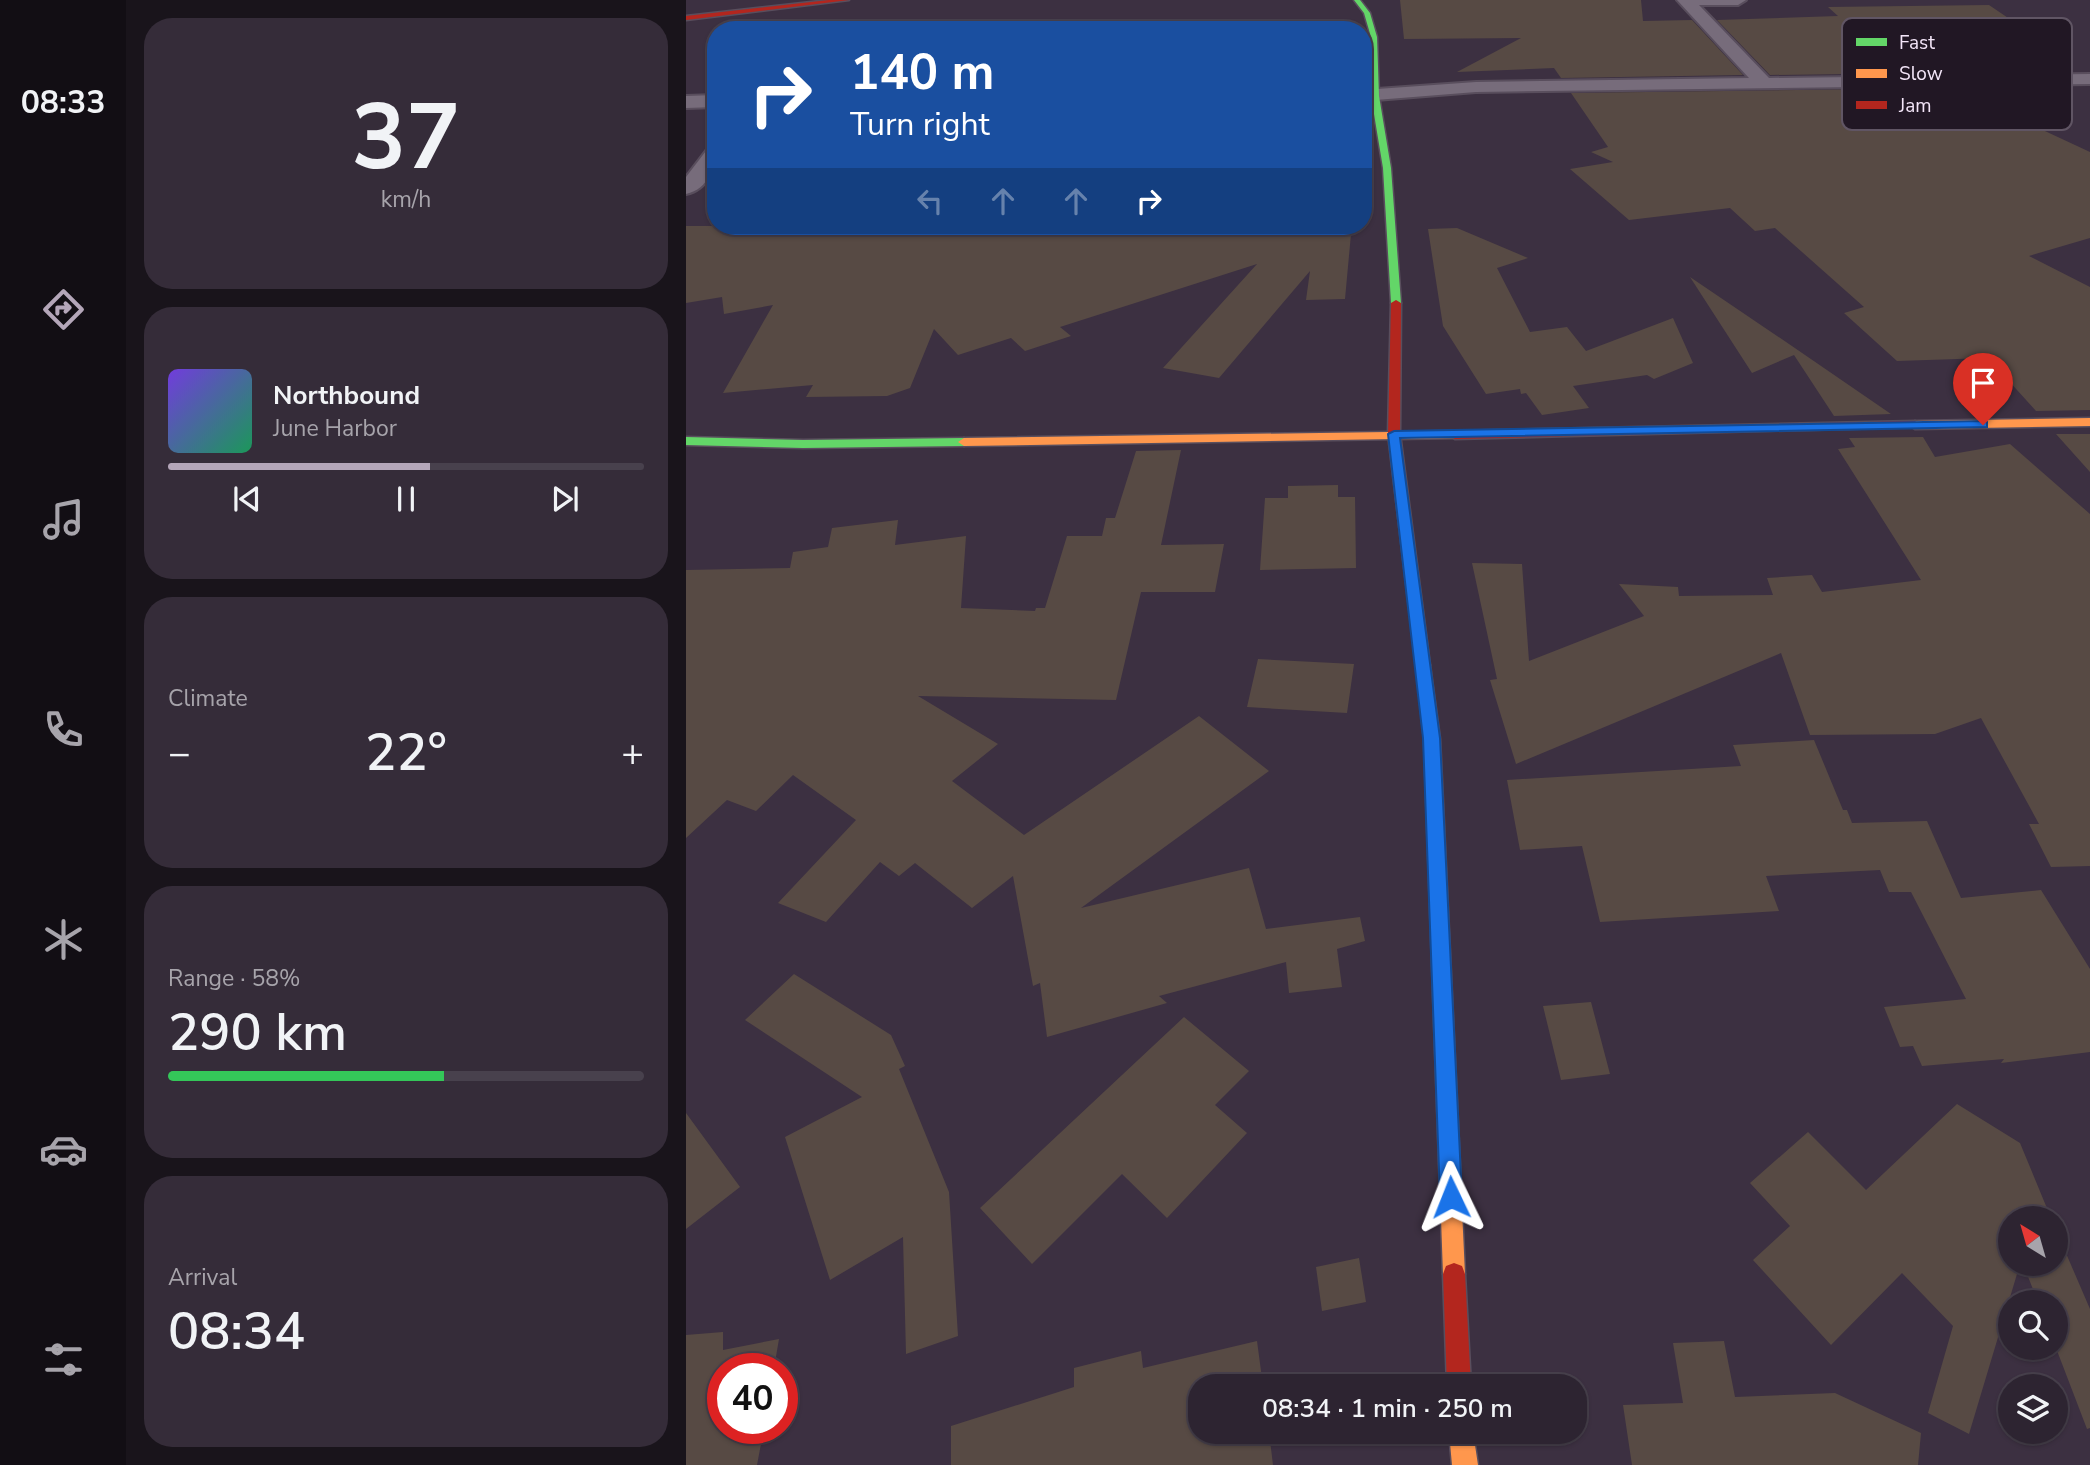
<!DOCTYPE html>
<html lang="en">
<head>
<meta charset="utf-8">
<style>
  body { margin:0; font-family:"Nunito Sans",sans-serif; background:#352c39; color:#f1f3f6; height:100vh; display:flex; flex-direction:column; font-size:26px; white-space:nowrap }
  * { box-sizing:border-box; margin:0 }
  p { font-size:23px; color:#a7a4ab }
  .icon { flex:none; width:38px; height:38px; fill:none; stroke:currentColor; stroke-width:2; stroke-linecap:round; stroke-linejoin:round }
  .map { position:relative; flex:1; overflow:hidden }
  .side { display:flex; flex-direction:column; gap:18px; padding:18px; background:#19141b; width:560px }
  .side>* { flex:none }
  .guide { position:absolute; left:21px; top:21px; width:665px; height:214px; border-radius:28px; box-shadow:0 2px 5px #0004,0 0 0 2px #48414d; background:#1a4fa0; color:#fff; overflow:hidden }
  .needle { width:46px; rotate:323deg }
  .controls { position:absolute; left:1312px; top:1206px; display:grid; gap:14px }
  .controls a { display:grid; place-items:center; width:70px; height:70px; border-radius:50%; background:#2d2431; box-shadow:0 2px 5px #0004,0 0 0 2px #48414d; font-size:35px }
  .speed { position:absolute; left:21px; top:1353px; display:flex; gap:14px; font-size:35px; font-weight:700; text-align:center }
  .speed>* { display:grid; place-content:center; width:91px; height:91px; border-radius:50%; background:#2d2431; box-shadow:0 2px 5px #0004,0 0 0 2px #48414d; line-height:1 }
  .speed .limit { border:10px solid #d22; background:#fff; color:#111 }
  .pin { position:absolute; display:grid; place-items:center; width:60px; height:60px; color:#fff; margin:-72px -30px; border-radius:50% 50% 50% 0; rotate:-45deg; box-shadow:0 0 7px #0007 }
  .pin .icon { rotate:45deg }
  .me { position:absolute; width:77px; margin:-38px; rotate:358deg; stroke-linejoin:round; filter:drop-shadow(0 0 5px #0008) }
  .turn { display:flex; align-items:center; gap:24px; height:147px; padding:0 28px; font-size:32px }
  .turn .icon { width:91px; height:91px; stroke-width:2.5 }
  .turn b { display:block; font-size:49px; line-height:60px }
  .lanes { display:flex; align-items:center; height:66px; padding:0 28px; background:#0003; justify-content:center; gap:35px; direction:ltr }
  .lanes .off { opacity:.35 }
  .big { font-size:52px; font-weight:600; line-height:1.1 }
  .side .tile { flex:1; display:flex; flex-direction:column; justify-content:center; gap:10px; min-width:0; padding:0 24px; border-radius:28px; background:#352c39 }
  .side .dial { align-items:center; gap:0 }
  .dial b { font-size:91px; line-height:1 }
  .song { display:flex; align-items:center; gap:21px }
  .cover { width:84px; height:84px; border-radius:10px; background:linear-gradient(135deg,hsl(260 70% 55%),hsl(150 70% 35%)) }
  .played { height:7px; border-radius:4px; background:linear-gradient(90deg,#b4a6b9 55%,#48414d 55%) }
  .keys { display:flex; justify-content:space-around; direction:ltr }
  .heat { display:flex; justify-content:space-between; align-items:center; font-size:38px; direction:ltr }
  .charge { height:10px; border-radius:5px; background:linear-gradient(90deg,#34c759 58%,#48414d 0) }
  .trip { position:absolute; left:502px; top:1374px; width:399px; height:70px; border-radius:28px; background:#2d2431; box-shadow:0 2px 5px #0004,0 0 0 2px #48414d; font-weight:600; line-height:70px; text-align:center }
  main { display:flex; flex:1; min-height:0 }
  .dock { display:flex; flex-direction:column; width:126px; justify-content:space-around; align-items:center; background:#120e14; color:#a7a4ab }
  .dock .icon { width:49px; height:49px }
  .dock .current { color:#b4a6b9 }
  .dock b { font-size:32px; color:#f1f3f6 }
  .map>svg:first-child { display:block }
  .building { fill:#574a44 }
  .lines { fill:none; stroke-linecap:round; stroke-linejoin:round }
  .street-casing { stroke:#594e5d; stroke-width:4 }
  .fast-casing { stroke:#594e5d; stroke-width:3 }
  .slow-casing { stroke:#594e5d; stroke-width:3 }
  .jam-casing { stroke:#594e5d; stroke-width:3 }
  .street { fill:#776c7b; fill-rule:evenodd }
  .fast { fill:#63d668; fill-rule:evenodd }
  .slow { fill:#ff974d; fill-rule:evenodd }
  .jam { fill:#b3261e; fill-rule:evenodd }
  .route { fill:#1a73e8; stroke:#114b97; stroke-width:2 }
  .key { fill:#211724; stroke:#605564; stroke-width:2 }
  .key-label { font-size:19px; fill:#f4e6f9 }
</style>
</head>
<body>
<main>
<nav class="dock">
<b>08:33</b>
<svg class="icon current" aria-label="directions" viewBox="0 0 24 24"><path d="M12 3l9 9-9 9-9-9zM9 14v-3h6M13 9l2 2-2 2"/></svg>
<svg class="icon" aria-label="music" viewBox="0 0 24 24"><path d="M9 18V5l10-2v13"/><circle cx="6" cy="18" r="3"/><circle cx="16" cy="16" r="3"/></svg>
<svg class="icon" aria-label="phone" viewBox="0 0 24 24"><path d="M5 4h4l2 5-3 2q2 4 5 5l2-3 5 2v4C11 20 4 13 5 4z"/></svg>
<svg class="icon" aria-label="climate" viewBox="0 0 24 24"><path d="M12 3v18M4 7l16 10M4 17L20 7"/></svg>
<svg class="icon" aria-label="car" viewBox="0 0 24 24"><path d="M5 17H2v-5l4-1 3-4h7l3 4 3 1v5h-3M9 17h6M6 11h13"/><circle cx="7" cy="17" r="2"/><circle cx="17" cy="17" r="2"/></svg>
<svg class="icon" aria-label="filters" viewBox="0 0 24 24"><path d="M4 7h16M4 17h16"/><circle cx="9" cy="7" r="2"/><circle cx="15" cy="17" r="2"/></svg>
</nav>
<section class="side">
<div class="tile dial"><b>37</b><p>km/h</p></div>
<div class="tile">
<div class="song"><i class="cover"></i><div><b>Northbound</b><p>June Harbor</p></div></div>
<div class="played"></div>
<div class="keys"><svg class="icon" aria-label="previous" viewBox="0 0 24 24"><path d="M18 5L8 12l10 7zM5 5v14"/></svg><svg class="icon" aria-label="pause" viewBox="0 0 24 24"><path d="M8 5v14M16 5v14"/></svg><svg class="icon" aria-label="next" viewBox="0 0 24 24"><path d="M6 5l10 7-10 7zM19 5v14"/></svg></div>
</div>
<div class="tile"><p>Climate</p>
<div class="heat"><a>−</a><b class="big">22°</b><a>+</a></div>
</div>
<div class="tile"><p>Range · 58%</p><b class="big">290 km</b><div class="charge"></div></div>
<div class="tile"><p>Arrival</p><b class="big">08:34</b></div>
</section>
<div class="map">
<svg width="1404" height="1465" viewBox="0 0 1404 1465">
  <rect width="100%" height="100%" fill="#3c3041"/>
  <!-- building -->
  <path class="building" d="M714,0h241l2,21 49,-1 51,55 -182,3 -7,-10 -97,4 64,-34 -117,1z
    M1303,5l71,48h-12l25,18h-158l5,2 -150,2 -53,-55 121,-4 -10,-9z
    M1266,88l138,64v86l-61,18 61,31v123l-54,1 -48,-53 -91,3 -53,-48 20,-6 -89,-79 -20,3 -25,-23 -101,12 -59,-51 43,-7 -22,-10 17,-5 -37,-54z
    M0,226h664l1,8 -6,65 -39,1 4,-29 -91,107 -56,-10 94,-104 -197,63 11,9 -46,15 -14,-13 -53,17 -24,-26 -24,59 -23,8 -81,1 7,-12 -90,8 50,-88 -49,9 -2,-17 -36,6z
    M771,228l71,30 -31,10 33,64 37,-5 19,24 87,-33 20,45 -39,16 -7,-4 -74,11 16,22 -47,7 -16,-22 -5,1 -1,-5 -34,5 -43,-68 -15,-97z
    M1004,277l99,67 102,70 -57,2 -40,-61 -42,18z
    M1370,434h34v38z
    M1237,437l12,20 75,-13 80,70v352l-39,1 -22,-43h10l-58,-106 -46,16 -125,1 -29,-82 -265,111 -26,-84 7,-1 -25,-116 50,1 7,97 115,-45 -25,-32 59,3 1,9 94,-1 -6,-17 45,-3 10,17 99,-12 -83,-131 17,-2 -6,-9z
    M495,450l-20,95 63,-1 -9,48h-74l-25,108 -198,-4 80,48 -46,37 72,54 175,-119 70,55 -188,137 168,-40 17,61 94,-12 5,24 -28,8 5,38 -53,6 -3,-31 -127,34 8,7 -120,34 -7,-54 -7,3 -20,-110 -41,32 -57,-45 -16,13 -19,-14 -54,60 -48,-19 78,-83 -63,-45 -37,36 -29,-11 -41,38v-268l104,-2 3,-16 35,-5 4,-19 66,-8 -3,25 71,-9 -5,72 74,3 1,-3h9l22,-72h35l4,-18h9l21,-67z
    M652,485v12h17l1,71 -96,2 5,-72h23v-12z
    M572,659l96,5 -7,49 -100,-6z
    M1128,740l29,70h4l5,13 75,-2 34,77 80,-8 49,79v83l-89,11 3,-4 -82,7 -9,-20 -13,1 -16,-40 82,-8 -55,-107h-22l-9,-22 -114,6 13,35 -179,11 -18,-76 -62,4 -13,-70 234,-14 -8,-21z
    M108,974l97,61 14,31 -6,3 50,123 9,144 -52,18 -3,-117 -73,43 -45,-143 77,-40 -117,-77z
    M905,1002l19,72 -49,6 -18,-74z
    M498,1017l65,54 -34,34 32,28 -80,85 -45,-44 -90,90 -52,-56z
    M1271,1104l63,39 31,75h-40v46h9l-51,170 -41,-21 25,-87 -51,-53 -71,72 -78,-85 37,-34 -40,-43 58,-51 58,58z
    M0,1113l54,74 -54,42z
    M1370,1230l34,79v119l-3,1 -31,-81v-46h-18l-15,-38h33z
    M673,1258l7,44 -44,9 -6,-44z
    M37,1332v18l56,-11 -5,29h-51v60h41l-7,37h-71v-130z
    M571,1341l6,45h-63v46h69l4,33h-322v-39l123,-39v-19l67,-17 2,17z
    M1038,1341l11,56 100,-4 86,40 -3,32h-286l-9,-60 60,-2 -10,-60z"/>
  <g class="lines">
    <defs>
      <path id="street" d="M991,0h69l-8,5h-39l70,73 321,-4v10l-614,8 -113,9v-11l113,-8 273,-4z
        M30,95v12l-30,1v-12z
        M30,145c0,21 -7,44 -30,49v-17l23,-30z"/>
      <path id="fast" d="M668,0h6l10,13 7,24 2,59 12,72 10,135 -5,3 -5,-3 -8,-135 -12,-72v-59l-7,-24z
        M0,437l117,3 161,-2 6,4 -6,4 -161,2 -117,-3z"/>
      <path id="slow" d="M1404,418v8l-175,3 -6,-4 6,-4z
        M769,431l4,1v6l-495,8 -6,-4 6,-4z
        M737,660l7,5 10,74 25,535 -3,8 -8,3 -8,-3 -3,-8 -19,-535 -8,-74z
        M763,1432h24l5,33h-26z"/>
      <path id="jam" d="M143,0h20l-163,20v-4z
        M710,300l5,3 -1,131 30,231 -7,5 -7,-5 -28,-231 3,-131z
        M1229,421l6,4 -2,2 -464,12 -6,-4 6,-4z
        M768,1263l8,3 3,8 6,112h-24l-4,-112 3,-8z"/>
    </defs>
    <!-- street casing -->
    <use href="#street" class="street-casing"/>
    <!-- fast casing -->
    <use href="#fast" class="fast-casing"/>
    <!-- slow casing -->
    <use href="#slow" class="slow-casing"/>
    <!-- jam casing -->
    <use href="#jam" class="jam-casing"/>
    <!-- street -->
    <use href="#street" class="street"/>
    <!-- fast -->
    <use href="#fast" class="fast"/>
    <!-- slow -->
    <use href="#slow" class="slow"/>
    <!-- jam -->
    <use href="#jam" class="jam"/>
  </g>
  <!-- route -->
  <path class="route" d="M1297,421l4,1v5l-587,11 40,300 22,459 -3,8 -8,3 -8,-3 -3,-8 -17,-459 -35,-304 6,-3z"/>
  <!-- legend -->
  <rect x="1156" y="18" width="230" height="112" rx="10" class="key"/>
  <rect x="1170" y="38" width="31" height="8" fill="#63d668"/>
  <rect x="1170" y="69" width="31" height="9" fill="#ff974d"/>
  <rect x="1170" y="101" width="31" height="8" fill="#b3261e"/>
  <g class="key-label">
    <text x="1213" y="49">Fast</text>
    <text x="1213" y="80">Slow</text>
    <text x="1213" y="112">Jam</text>
  </g>
</svg>
<div class="controls">
<a><svg class="needle" viewBox="-14 -14 28 28"><path d="M0-13l5 13h-10z" fill="#e53935"/><path d="M0 13l5-13h-10z" fill="#a7a4ab"/></svg></a>
<a><svg class="icon" aria-label="search" viewBox="0 0 24 24"><circle cx="10" cy="10" r="6"/><path d="M15 15l6 6"/></svg></a>
<a><svg class="icon" aria-label="layers" viewBox="0 0 24 24"><path d="M12 4l9 5-9 5-9-5zM3 14l9 5 9-5"/></svg></a>
</div>
<div class="speed"><div class="limit">40</div></div>
<div class="pin" style="left:1297px;top:425px;background:#d93025"><svg class="icon" aria-label="arrive" viewBox="0 0 24 24"><path d="M6 21V4h12l-3 4 3 4H6"/></svg></div>
<svg class="me" style="left:765px;top:1197px" viewBox="-20 -20 40 40"><path d="M0-17L14 15 0 8-14 15z" fill="#1a73e8" stroke="#fff" stroke-width="4"/></svg>
<div class="trip">08:34 · 1 min · 250 m</div>
<div class="guide">
<div class="turn"><svg class="icon" aria-label="right" viewBox="0 0 24 24"><path d="M7 20v-9h11M14 6l5 5-5 5"/></svg><div><b>140 m</b>Turn right</div></div>
<div class="lanes"><svg class="icon off" aria-label="left" viewBox="0 0 24 24"><path d="M17 20v-9H6M10 6l-5 5 5 5"/></svg><svg class="icon off" aria-label="ahead" viewBox="0 0 24 24"><path d="M12 20V5M6 11l6-6 6 6"/></svg><svg class="icon off" aria-label="ahead" viewBox="0 0 24 24"><path d="M12 20V5M6 11l6-6 6 6"/></svg><svg class="icon" aria-label="right" viewBox="0 0 24 24"><path d="M7 20v-9h11M14 6l5 5-5 5"/></svg></div>
</div>
</div>
</main>
</body>
</html>
